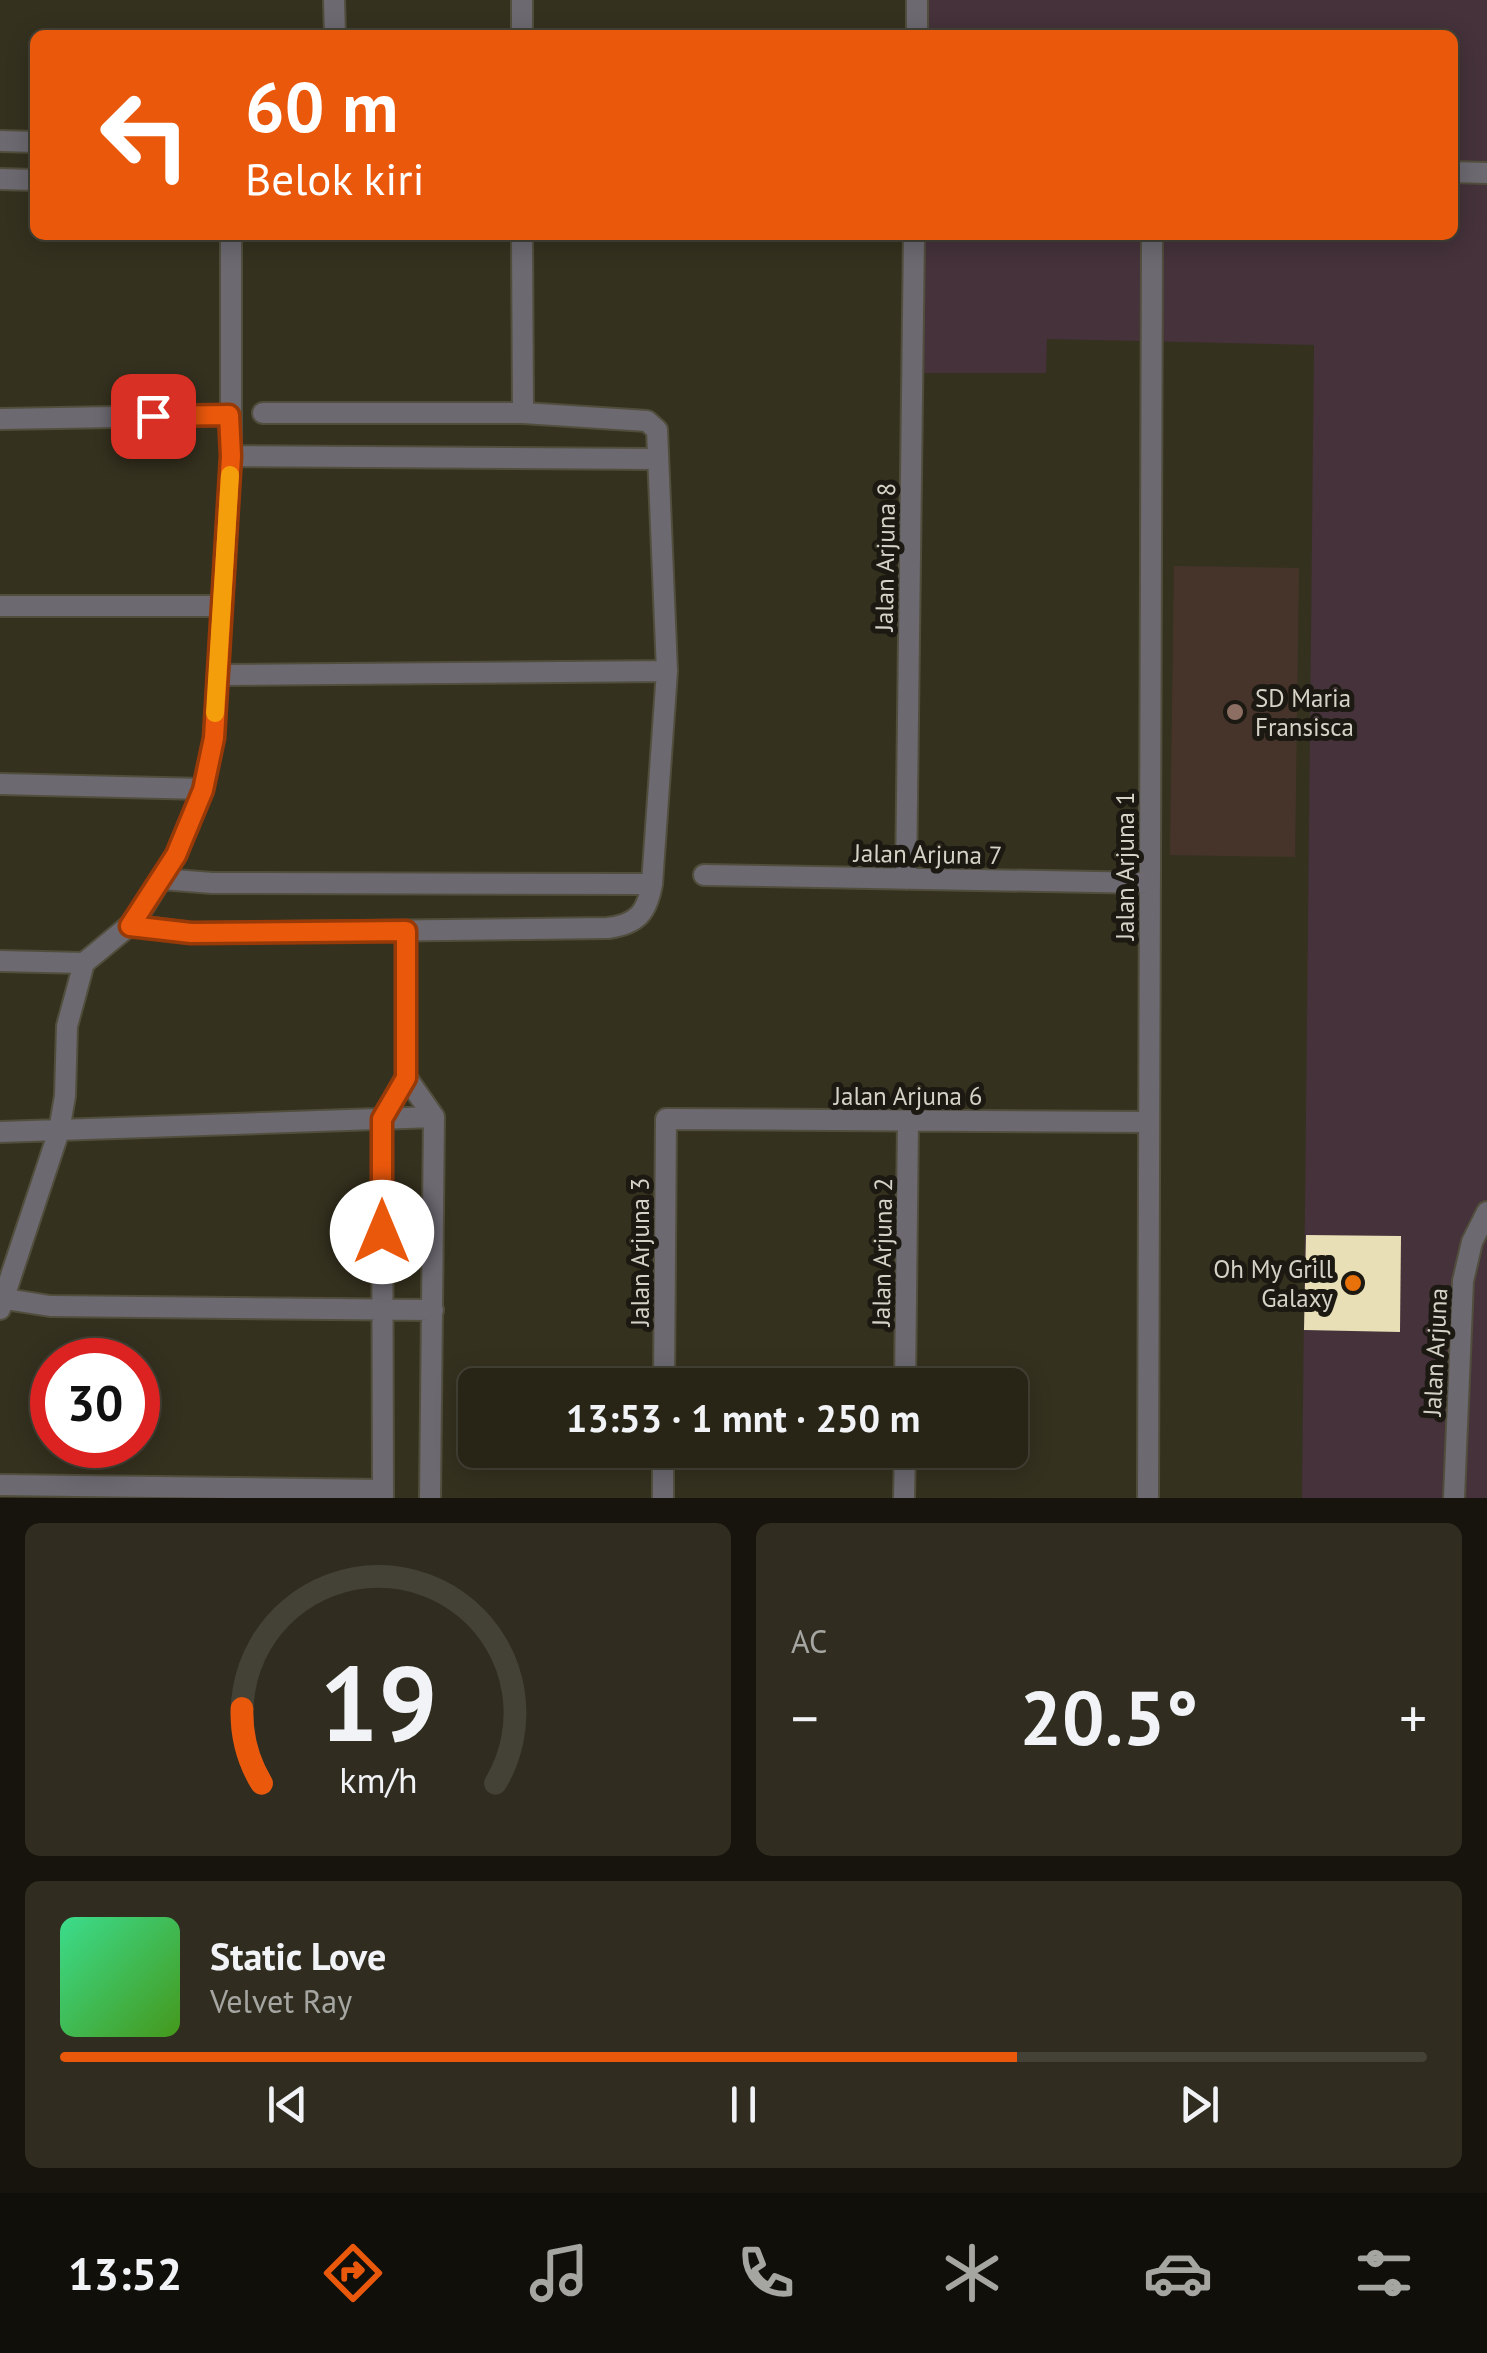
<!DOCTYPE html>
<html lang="id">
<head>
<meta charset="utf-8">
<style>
  body { margin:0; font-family:"PT Sans",sans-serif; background:#302d20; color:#f1f3f6; height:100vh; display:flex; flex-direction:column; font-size:38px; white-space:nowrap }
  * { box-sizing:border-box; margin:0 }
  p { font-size:32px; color:#a5a5a1 }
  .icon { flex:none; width:55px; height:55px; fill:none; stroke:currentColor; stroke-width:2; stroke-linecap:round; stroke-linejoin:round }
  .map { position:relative; height:1498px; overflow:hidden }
  .panel { display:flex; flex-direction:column; gap:25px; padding:25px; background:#16140d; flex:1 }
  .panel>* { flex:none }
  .top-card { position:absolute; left:30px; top:30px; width:1428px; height:210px; border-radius:15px; box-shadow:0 5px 25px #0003,0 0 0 2px #444236; background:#ea580c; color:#fff; overflow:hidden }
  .speed { position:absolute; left:30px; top:1338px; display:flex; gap:20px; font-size:50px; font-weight:700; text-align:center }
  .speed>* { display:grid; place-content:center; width:130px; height:130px; border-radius:50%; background:#282517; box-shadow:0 5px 25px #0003,0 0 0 2px #444236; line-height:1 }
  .speed .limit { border:15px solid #d22; background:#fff; color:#111 }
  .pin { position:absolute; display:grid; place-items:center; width:85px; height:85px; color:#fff; margin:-42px; border-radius:20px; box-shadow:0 5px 15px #0006 }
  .me { position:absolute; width:110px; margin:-55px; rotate:0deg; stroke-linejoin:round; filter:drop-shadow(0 0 8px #0008) }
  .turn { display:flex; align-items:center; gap:35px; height:210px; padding:0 50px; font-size:45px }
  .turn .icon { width:130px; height:130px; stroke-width:2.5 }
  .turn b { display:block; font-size:70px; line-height:85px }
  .big { font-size:75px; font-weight:800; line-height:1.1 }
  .panel .tile { flex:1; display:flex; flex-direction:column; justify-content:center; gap:15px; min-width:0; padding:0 35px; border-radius:15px; background:#302d20 }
  .panel .dial { align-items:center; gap:0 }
  .dial svg { height:260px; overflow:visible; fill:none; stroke:#444236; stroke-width:7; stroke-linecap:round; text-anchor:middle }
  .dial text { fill:#f1f3f6; stroke:none }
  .song { display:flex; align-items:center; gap:30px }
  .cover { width:120px; height:120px; border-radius:15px; background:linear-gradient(135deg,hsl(150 70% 55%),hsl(100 70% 35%)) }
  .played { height:10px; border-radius:5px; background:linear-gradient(90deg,#ea580c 70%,#444236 70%) }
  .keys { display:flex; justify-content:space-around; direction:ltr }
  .heat { display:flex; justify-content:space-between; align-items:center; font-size:55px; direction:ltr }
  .panel .tiles { flex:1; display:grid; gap:25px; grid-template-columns:1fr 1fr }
  .tile:last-child { grid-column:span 2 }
  .trip { position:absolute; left:458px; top:1368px; width:570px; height:100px; border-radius:15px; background:#282517; box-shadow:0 5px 25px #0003,0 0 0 2px #444236; font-weight:800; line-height:100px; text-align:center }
  .tab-bar { display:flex; height:160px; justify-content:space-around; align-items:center; background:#100f09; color:#a5a5a1 }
  .tab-bar .icon { width:70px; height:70px }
  .tab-bar .on { color:#ea580c }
  .tab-bar b { font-size:45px; color:#f1f3f6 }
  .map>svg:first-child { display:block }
  .commercial { fill:#45323b }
  .education { fill:#46342b }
  .building { fill:#e8dfb7 }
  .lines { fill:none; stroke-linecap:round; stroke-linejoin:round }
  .minor-casing { stroke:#524e3d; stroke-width:24 }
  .tertiary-casing { stroke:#524e3d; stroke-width:24 }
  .minor { stroke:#6c6971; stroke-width:20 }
  .tertiary { stroke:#6c6971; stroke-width:20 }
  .route-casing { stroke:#983908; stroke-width:25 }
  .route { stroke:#ea580c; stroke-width:18 }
  .slow { stroke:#f59e0b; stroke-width:18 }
  .education-dot { fill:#8d6e63; stroke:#1b1911; stroke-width:4 }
  .food-dot { fill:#e8710a; stroke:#1b1911; stroke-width:4 }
  .labels { text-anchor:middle; stroke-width:10; stroke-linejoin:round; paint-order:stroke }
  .street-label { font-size:25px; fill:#d5d2c7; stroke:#1b1911 }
  .poi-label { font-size:25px; fill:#d5d2c7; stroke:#1b1911; text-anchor:start }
</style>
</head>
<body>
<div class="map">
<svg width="1487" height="1498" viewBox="0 0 1487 1498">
  <rect width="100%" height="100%" fill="#35311f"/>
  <!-- commercial -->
  <path class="commercial" d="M925,0h562v1498h-185l12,-1153 -267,-6 -1,34h-125l1,-138h530v-200h-528z"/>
  <!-- education -->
  <path class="education" d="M1174,566l125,2 -4,289 -125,-2z"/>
  <!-- building -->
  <path class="building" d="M1306,1235l95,1 -1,96 -96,-2z"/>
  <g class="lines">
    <defs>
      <path id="minor" d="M334,0l1,35
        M522,0v35
        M917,35v-35
        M263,413h260
        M0,419l229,-4
        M231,456l427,3
        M0,606h222
        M218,675l449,-4
        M0,784l203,5
        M704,875l446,8
        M161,879l51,4 440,1
        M906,879l8,-644
        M130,925l61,8 417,-5c30,-4 39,-16 44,-44l15,-213 -10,-241 -10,-9 -124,-8 -1,-178
        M0,961l84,2
        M406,1077v-146
        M0,1132l434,-15
        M0,1298l50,8 383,4
        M0,1309l59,-178 6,-35 2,-70 17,-63 46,-38 15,-20 31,-50 27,-66 11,-51 17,-282v-221
        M664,1385l2,-266 483,3
        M905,1385l3,-264
        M0,1485l383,5
        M383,1498l-1,-379 24,-42 28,40 -4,381
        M663,1498v-48
        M904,1498l1,-48
        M1148,1498l4,-1263
        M1454,1498l9,-217 9,-39 15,-30"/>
      <path id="tertiary" d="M0,141l35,1
        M1452,172l35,1
        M0,179l35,1"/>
    </defs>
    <!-- minor casing -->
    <use href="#minor" class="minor-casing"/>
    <!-- tertiary casing -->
    <use href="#tertiary" class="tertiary-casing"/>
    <!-- minor -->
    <use href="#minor" class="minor"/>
    <!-- tertiary -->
    <use href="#tertiary" class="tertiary"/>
  </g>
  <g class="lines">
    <defs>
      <path id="route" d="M153,416l76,-1 2,41 -17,282 -11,52 -27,65 -46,71 61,7 215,-2v147l-24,41v113"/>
    </defs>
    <!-- route casing -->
    <use href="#route" class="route-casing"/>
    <!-- route -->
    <use href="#route" class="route"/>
    <!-- slow -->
    <path class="slow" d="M215,713l15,-238"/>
  </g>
  <!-- markers -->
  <circle class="education-dot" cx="1235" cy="712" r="10"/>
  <circle class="food-dot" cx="1353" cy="1283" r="10"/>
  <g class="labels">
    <!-- street labels -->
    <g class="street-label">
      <text transform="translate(885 557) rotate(-89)" y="9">Jalan Arjuna 8</text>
      <text transform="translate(928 854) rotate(1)" y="9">Jalan Arjuna 7</text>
      <text transform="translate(1125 866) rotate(-90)" y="9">Jalan Arjuna 1</text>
      <text x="908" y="1105">Jalan Arjuna 6</text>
      <text transform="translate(640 1252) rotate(-90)" y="9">Jalan Arjuna 3</text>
      <text transform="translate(882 1252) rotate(-89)" y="9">Jalan Arjuna 2</text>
      <text transform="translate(1435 1352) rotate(-87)" y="9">Jalan Arjuna</text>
    </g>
    <!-- poi labels -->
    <g class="poi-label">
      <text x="1255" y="707">SD Maria<tspan x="1255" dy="29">Fransisca</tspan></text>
      <text x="1333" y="1278" text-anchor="end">Oh My Grill<tspan x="1333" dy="29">Galaxy</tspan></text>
    </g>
  </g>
</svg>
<div class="speed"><div class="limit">30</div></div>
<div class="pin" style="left:153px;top:416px;background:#d93025"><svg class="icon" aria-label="arrive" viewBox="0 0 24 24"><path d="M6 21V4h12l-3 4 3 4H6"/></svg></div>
<svg class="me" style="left:382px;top:1232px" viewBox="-20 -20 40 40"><circle r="19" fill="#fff"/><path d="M0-13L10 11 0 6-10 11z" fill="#ea580c"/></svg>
<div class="trip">13:53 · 1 mnt · 250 m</div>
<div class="top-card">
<div class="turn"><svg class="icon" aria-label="left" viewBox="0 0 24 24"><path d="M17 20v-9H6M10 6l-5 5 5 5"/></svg><div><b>60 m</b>Belok kiri</div></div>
</div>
</div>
<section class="panel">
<div class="tiles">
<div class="tile dial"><svg viewBox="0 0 100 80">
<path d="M14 69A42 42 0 1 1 86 69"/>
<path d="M14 69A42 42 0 0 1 8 46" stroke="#ea580c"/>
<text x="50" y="56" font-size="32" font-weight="700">19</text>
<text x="50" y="72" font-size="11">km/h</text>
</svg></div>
<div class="tile"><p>AC</p>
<div class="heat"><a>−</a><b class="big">20.5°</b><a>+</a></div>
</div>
<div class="tile">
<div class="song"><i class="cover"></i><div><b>Static Love</b><p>Velvet Ray</p></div></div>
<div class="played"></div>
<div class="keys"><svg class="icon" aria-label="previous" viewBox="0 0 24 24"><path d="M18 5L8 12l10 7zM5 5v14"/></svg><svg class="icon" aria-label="pause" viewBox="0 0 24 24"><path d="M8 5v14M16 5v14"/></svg><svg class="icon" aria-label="next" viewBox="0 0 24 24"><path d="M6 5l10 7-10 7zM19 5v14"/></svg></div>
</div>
</div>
</section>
<nav class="tab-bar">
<b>13:52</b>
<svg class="icon on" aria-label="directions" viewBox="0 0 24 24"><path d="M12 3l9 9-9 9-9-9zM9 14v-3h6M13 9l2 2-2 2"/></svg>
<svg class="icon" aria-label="music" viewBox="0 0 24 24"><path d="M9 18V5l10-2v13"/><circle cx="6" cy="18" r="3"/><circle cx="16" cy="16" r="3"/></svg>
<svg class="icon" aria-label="phone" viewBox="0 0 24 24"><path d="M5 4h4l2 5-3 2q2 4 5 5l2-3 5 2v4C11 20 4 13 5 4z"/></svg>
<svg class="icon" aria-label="climate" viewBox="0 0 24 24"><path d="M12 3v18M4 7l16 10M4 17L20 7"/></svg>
<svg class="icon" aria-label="car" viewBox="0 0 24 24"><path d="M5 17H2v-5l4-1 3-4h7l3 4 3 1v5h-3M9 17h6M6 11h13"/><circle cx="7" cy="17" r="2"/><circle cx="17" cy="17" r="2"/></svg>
<svg class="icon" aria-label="filters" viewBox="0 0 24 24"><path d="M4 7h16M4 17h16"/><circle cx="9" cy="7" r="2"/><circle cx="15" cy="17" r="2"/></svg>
</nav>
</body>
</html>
